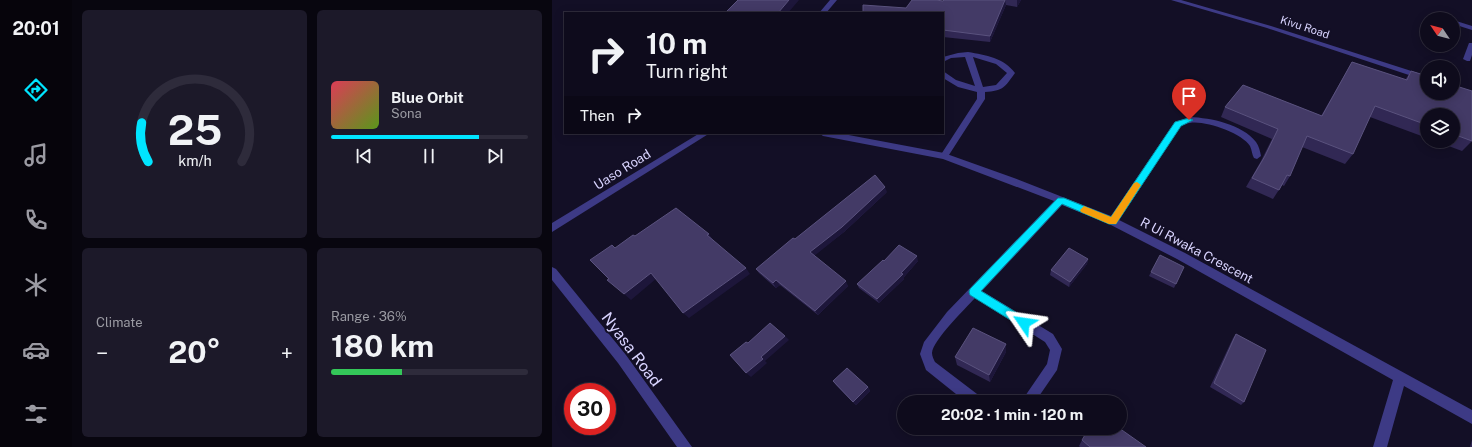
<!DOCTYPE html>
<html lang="en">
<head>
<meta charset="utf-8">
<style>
  body { margin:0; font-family:"Public Sans",sans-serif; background:#1c1929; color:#f1f3f6; height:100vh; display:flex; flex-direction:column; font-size:15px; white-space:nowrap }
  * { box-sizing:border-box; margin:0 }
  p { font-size:13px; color:#9b9ba3 }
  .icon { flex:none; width:22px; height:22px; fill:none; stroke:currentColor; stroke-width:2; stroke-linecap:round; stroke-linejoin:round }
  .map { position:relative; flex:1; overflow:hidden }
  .sheet { display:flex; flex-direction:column; gap:10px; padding:10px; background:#08060f; width:480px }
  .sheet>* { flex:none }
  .hud { position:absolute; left:12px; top:12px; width:380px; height:122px; border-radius:0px; box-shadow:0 2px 10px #0003,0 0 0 1px #2e2b3b; background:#0e0b1c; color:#f1f3f6; overflow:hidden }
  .needle { width:26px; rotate:305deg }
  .buttons { position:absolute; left:868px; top:12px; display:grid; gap:8px }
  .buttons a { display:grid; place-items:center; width:40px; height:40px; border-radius:50%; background:#0e0b1c; box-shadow:0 2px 10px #0003,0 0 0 1px #2e2b3b; font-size:20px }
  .speed { position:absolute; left:12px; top:383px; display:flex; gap:8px; font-size:20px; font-weight:700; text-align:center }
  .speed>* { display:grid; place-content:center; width:52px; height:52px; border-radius:50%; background:#0e0b1c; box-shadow:0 2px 10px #0003,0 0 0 1px #2e2b3b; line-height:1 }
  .speed .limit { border:6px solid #d22; background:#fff; color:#111 }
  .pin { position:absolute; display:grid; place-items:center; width:34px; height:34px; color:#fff; margin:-41px -17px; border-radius:50% 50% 50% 0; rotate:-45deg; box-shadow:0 0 4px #0007 }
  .pin .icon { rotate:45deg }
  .me { position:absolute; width:44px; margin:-22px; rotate:302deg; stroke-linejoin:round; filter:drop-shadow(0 0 3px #0008) }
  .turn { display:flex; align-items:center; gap:14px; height:84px; padding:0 16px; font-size:18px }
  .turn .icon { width:52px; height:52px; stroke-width:2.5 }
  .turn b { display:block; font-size:28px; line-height:34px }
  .then { display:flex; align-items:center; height:38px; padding:0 16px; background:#0003; gap:8px; font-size:15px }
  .big { font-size:30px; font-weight:700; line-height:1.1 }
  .sheet .card { flex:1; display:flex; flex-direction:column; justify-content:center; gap:6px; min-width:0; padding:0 14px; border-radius:6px; background:#1c1929 }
  .sheet .dial { align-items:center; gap:0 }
  .dial svg { height:104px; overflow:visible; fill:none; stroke:#2e2b3b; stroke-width:7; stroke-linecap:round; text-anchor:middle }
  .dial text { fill:#f1f3f6; stroke:none }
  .song { display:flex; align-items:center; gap:12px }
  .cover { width:48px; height:48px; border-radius:6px; background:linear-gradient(135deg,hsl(350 70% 55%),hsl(90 70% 35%)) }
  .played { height:4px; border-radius:2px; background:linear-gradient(90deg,#00e5ff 75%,#2e2b3b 75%) }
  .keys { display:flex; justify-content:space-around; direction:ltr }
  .heat { display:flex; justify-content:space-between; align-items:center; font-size:22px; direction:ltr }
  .charge { height:6px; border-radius:3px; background:linear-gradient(90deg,#34c759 36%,#2e2b3b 0) }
  .sheet .tiles { flex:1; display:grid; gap:10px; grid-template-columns:repeat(2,1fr) }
  .trip { position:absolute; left:345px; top:395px; width:230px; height:40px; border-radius:20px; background:#0e0b1c; box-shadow:0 2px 10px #0003,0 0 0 1px #2e2b3b; font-weight:700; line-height:40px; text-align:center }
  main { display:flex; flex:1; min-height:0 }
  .tabs { display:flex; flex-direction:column; width:72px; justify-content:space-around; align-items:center; background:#06040b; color:#9b9ba3 }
  .tabs .icon { width:28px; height:28px }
  .tabs .on { color:#00e5ff }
  .tabs b { font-size:18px; color:#f1f3f6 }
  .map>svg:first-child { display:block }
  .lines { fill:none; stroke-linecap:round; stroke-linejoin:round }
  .service { fill:#3d3a85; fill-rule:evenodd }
  .minor { fill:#3d3a85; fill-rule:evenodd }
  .tertiary { fill:#3d3a85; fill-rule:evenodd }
  .wall { fill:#312854 }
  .shaded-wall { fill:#1d163a }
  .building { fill:#433a66; stroke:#5a527e }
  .route { fill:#00e5ff; stroke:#0095a6 }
  .slow { fill:#f59e0b }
  .labels { text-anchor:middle; stroke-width:4; stroke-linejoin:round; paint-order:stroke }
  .far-street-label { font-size:11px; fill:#d9d4ff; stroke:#130f26 }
  .street-label { font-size:13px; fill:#d9d4ff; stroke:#130f26 }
  .near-street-label { font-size:16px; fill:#d9d4ff; stroke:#130f26 }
</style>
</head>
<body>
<main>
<nav class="tabs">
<b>20:01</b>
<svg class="icon on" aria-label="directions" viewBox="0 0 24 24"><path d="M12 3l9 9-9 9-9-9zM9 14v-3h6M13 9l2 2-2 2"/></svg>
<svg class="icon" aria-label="music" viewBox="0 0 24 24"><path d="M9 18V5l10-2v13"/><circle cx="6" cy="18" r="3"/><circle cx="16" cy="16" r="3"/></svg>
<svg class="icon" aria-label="phone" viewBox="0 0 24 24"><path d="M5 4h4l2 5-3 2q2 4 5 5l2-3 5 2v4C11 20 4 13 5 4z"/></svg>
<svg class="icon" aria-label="climate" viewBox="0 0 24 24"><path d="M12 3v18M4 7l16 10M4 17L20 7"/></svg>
<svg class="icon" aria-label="car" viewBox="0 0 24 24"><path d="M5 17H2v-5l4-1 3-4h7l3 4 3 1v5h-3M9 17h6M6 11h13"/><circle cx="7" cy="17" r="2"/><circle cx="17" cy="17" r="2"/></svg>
<svg class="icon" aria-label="filters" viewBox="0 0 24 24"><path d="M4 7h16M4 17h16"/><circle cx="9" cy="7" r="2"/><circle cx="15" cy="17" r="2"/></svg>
</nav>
<section class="sheet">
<div class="tiles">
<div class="card dial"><svg viewBox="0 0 100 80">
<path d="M14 69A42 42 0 1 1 86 69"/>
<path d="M14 69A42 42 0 0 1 9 39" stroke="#00e5ff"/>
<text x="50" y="56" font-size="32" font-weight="700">25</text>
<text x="50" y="72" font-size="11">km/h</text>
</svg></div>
<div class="card">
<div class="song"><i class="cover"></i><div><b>Blue Orbit</b><p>Sona</p></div></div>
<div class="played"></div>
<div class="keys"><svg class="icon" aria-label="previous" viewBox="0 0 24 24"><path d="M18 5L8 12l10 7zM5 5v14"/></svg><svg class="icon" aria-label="pause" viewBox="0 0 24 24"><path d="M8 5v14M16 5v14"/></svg><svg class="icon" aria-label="next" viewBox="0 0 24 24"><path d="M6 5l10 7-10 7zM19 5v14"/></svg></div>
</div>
<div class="card"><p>Climate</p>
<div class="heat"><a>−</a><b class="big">20°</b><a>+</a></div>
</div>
<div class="card"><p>Range · 36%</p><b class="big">180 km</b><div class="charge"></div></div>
</div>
</section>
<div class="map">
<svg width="920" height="447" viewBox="0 0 920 447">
  <rect width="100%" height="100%" fill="#130f26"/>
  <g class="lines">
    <!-- service -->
    <path class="service" d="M901,20l19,6v4l-19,-6z
      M917,43h3v12l-2,6h-3l-4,-2z
      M416,52c18,3 36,6 47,21 -10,14 -12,18 -30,19v7l-38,59 -3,1 -4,-3 37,-57v-7l-19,-5 -15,-9v-7l13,9 19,6 -10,-29 -14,1 -8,4v-5l15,-4zM421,57l23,7 11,9 -11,12 -13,2z"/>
    <!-- minor -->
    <path class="minor" d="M278,0h7l-11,13h-7z
      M619,0h10l90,26 156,50v5l-160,-53z
      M638,117c21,1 52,7 66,25 3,4 4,9 5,14l-4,3 -3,-1c-2,-3 -2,-8 -4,-12 -8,-13 -46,-26 -60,-23 -3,0 -6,2 -9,3l-62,94 66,33 287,157v14l-68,-38 -17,61h-14l20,-67 -216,-121 -68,-35 -47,-19 -80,86 71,43 9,15 -5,21 -22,32h-14l26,-38 3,-14 -5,-8 -70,-44c-10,11 -42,42 -43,55 0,3 2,7 3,9l46,35 1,5h-16l-40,-32 -6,-16 4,-12 23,-30 107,-111 -111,-42 -120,-23 -4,-3h19l106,20 70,25 97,38 64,-94z
      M148,133h10l-158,99v-9z"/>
    <!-- tertiary -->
    <path class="tertiary" d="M0,267l4,2 70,86 66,92h-15l-59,-84 -66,-83z"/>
  </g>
  <!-- wall -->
  <path class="wall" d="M392,0h77l-4,7 -11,-2 -16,37 -47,-5v-24l-37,-5 37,-7z
    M800,62l53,18 6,-9 16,5v17h26v-8l19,6v50l-10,10 -27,-10h18v-26h-26v23l-57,-21 -17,37 -8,10 -43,-17 -12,29 -6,10 -2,-1 -9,14 -27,-12 15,-26 11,-22 -51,-22 4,-10 18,-22 78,31z
    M335,192l-43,40 -30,23 34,31 -30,29 -38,-30 -4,3 -17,-15 -3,-4z
    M536,259l-1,5 -18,23 -19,-12 1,-5z
    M332,261h34l-14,16v2l-25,24 -20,-15 -2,-4z
    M632,267l-10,21 -25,-12 2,-4z
    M684,334l8,68 -3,3 -31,-18 23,-49z
    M454,352l-16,30 -33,-17 -2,-8z
    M281,381l35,6 2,4 -14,14 -20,-20z
    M920,439v8h-2l2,-7z
    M530,440l64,7h-66l-1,-1z"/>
  <!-- shaded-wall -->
  <path class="shaded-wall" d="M237,0h10l-11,13h-10z
    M453,0l1,5 -16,37v-6z
    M465,0h4l-4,7z
    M333,187l2,5 -43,40 -31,25 -3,-5z
    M157,234l4,6 -2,1 -4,-6z
    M365,256l1,5 -14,16v2l-25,24 -2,-4z
    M536,259l-1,5 -18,23 1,-5z
    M194,268l4,6 -61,44 -6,-5z
    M99,273l6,5 -26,22 -7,-6z
    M224,280l4,5 -4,3 -3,-5z
    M294,281l2,5 -30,29 -3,-4z
    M233,336l4,4 -24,21 -4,-4z
    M454,344v8l-16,30 -1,-7z
    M211,359l4,4 -16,14 -5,-4z
    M316,387l2,4 -14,14 -3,-3z"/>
  <!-- building -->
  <path class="building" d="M186,0h51l-11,13h-53z
    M360,0h24l7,1 1,-1h61l-15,36 -47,-6v-17h-80v-8l43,3z
    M800,62l55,18 4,-9 16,5v17h26v-8l19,6v50l-19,-7v-19h-26v10l-52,-19 -22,48 -46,-18 -17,40 -3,-1 -8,15 -27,-12 13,-22 13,-27 -53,-22 18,-22 79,31z
    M323,175l10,12 -43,40 -32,25 36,29 -31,30 -39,-31 -3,3 -17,-14 37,-31 2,1z
    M124,208l33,26 -2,1 39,33 -63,45 -32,-40 -27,21 -17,-14 2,-1 -19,-19 22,-15 3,3 18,-13 2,1z
    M347,245l18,11 -16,17 2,1 -26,25 -20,-15 26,-24 1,1z
    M517,248l19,11 -18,23 -19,-12z
    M608,255l24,12 -8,17 -25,-12z
    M218,323l15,13 -24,21 2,2 -17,14 -16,-18 16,-13 2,1z
    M421,328l33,16 -17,31 -34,-18z
    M684,334l30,16 -22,52 -30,-19z
    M295,368l21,19 -15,15 -20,-21z
    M537,428h30l27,19h-56l-8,-7z"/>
  <!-- route -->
  <path class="route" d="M637,118l4,2 -12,6 -65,98h-7l-47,-20 -81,87 46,28 2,4 -2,3 -3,2 -4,-2 -50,-31 -1,-3 1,-3 88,-91h6l47,19 64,-95z"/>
  <!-- slow -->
  <path class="slow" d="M585,182l4,3 -25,39h-7l-28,-12 -1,-2 4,-4 27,11 23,-34z"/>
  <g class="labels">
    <!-- far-street labels -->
    <g class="far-street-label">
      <text transform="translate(753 27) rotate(18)" y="4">Kivu Road</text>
    </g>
    <!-- street labels -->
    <g class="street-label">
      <text transform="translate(70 169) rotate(-32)" y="5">Uaso Road</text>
      <text transform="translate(645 250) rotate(28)" y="5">R Ui Rwaka Crescent</text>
    </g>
    <!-- near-street labels -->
    <g class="near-street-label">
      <text transform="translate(80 349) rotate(53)" y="6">Nyasa Road</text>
    </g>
  </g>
</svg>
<div class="buttons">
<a><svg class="needle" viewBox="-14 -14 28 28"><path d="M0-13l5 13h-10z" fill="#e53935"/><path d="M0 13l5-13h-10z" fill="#9b9ba3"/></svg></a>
<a><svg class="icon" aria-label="sound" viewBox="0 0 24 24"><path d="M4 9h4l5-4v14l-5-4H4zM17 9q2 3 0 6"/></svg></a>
<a><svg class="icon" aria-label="layers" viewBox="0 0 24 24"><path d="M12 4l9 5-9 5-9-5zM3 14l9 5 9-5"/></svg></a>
</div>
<div class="speed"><div class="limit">30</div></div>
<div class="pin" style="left:637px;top:120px;background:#d93025"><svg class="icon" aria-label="arrive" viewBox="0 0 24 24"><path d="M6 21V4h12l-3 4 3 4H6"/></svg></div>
<svg class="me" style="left:472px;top:323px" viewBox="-20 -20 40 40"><path d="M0-17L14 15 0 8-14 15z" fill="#00e5ff" stroke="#fff" stroke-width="4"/></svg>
<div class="trip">20:02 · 1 min · 120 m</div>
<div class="hud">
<div class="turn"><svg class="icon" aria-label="right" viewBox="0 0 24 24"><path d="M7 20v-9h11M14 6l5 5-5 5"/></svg><div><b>10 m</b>Turn right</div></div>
<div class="then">Then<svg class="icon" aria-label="right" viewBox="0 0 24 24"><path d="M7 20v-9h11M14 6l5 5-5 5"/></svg></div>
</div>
</div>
</main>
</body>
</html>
